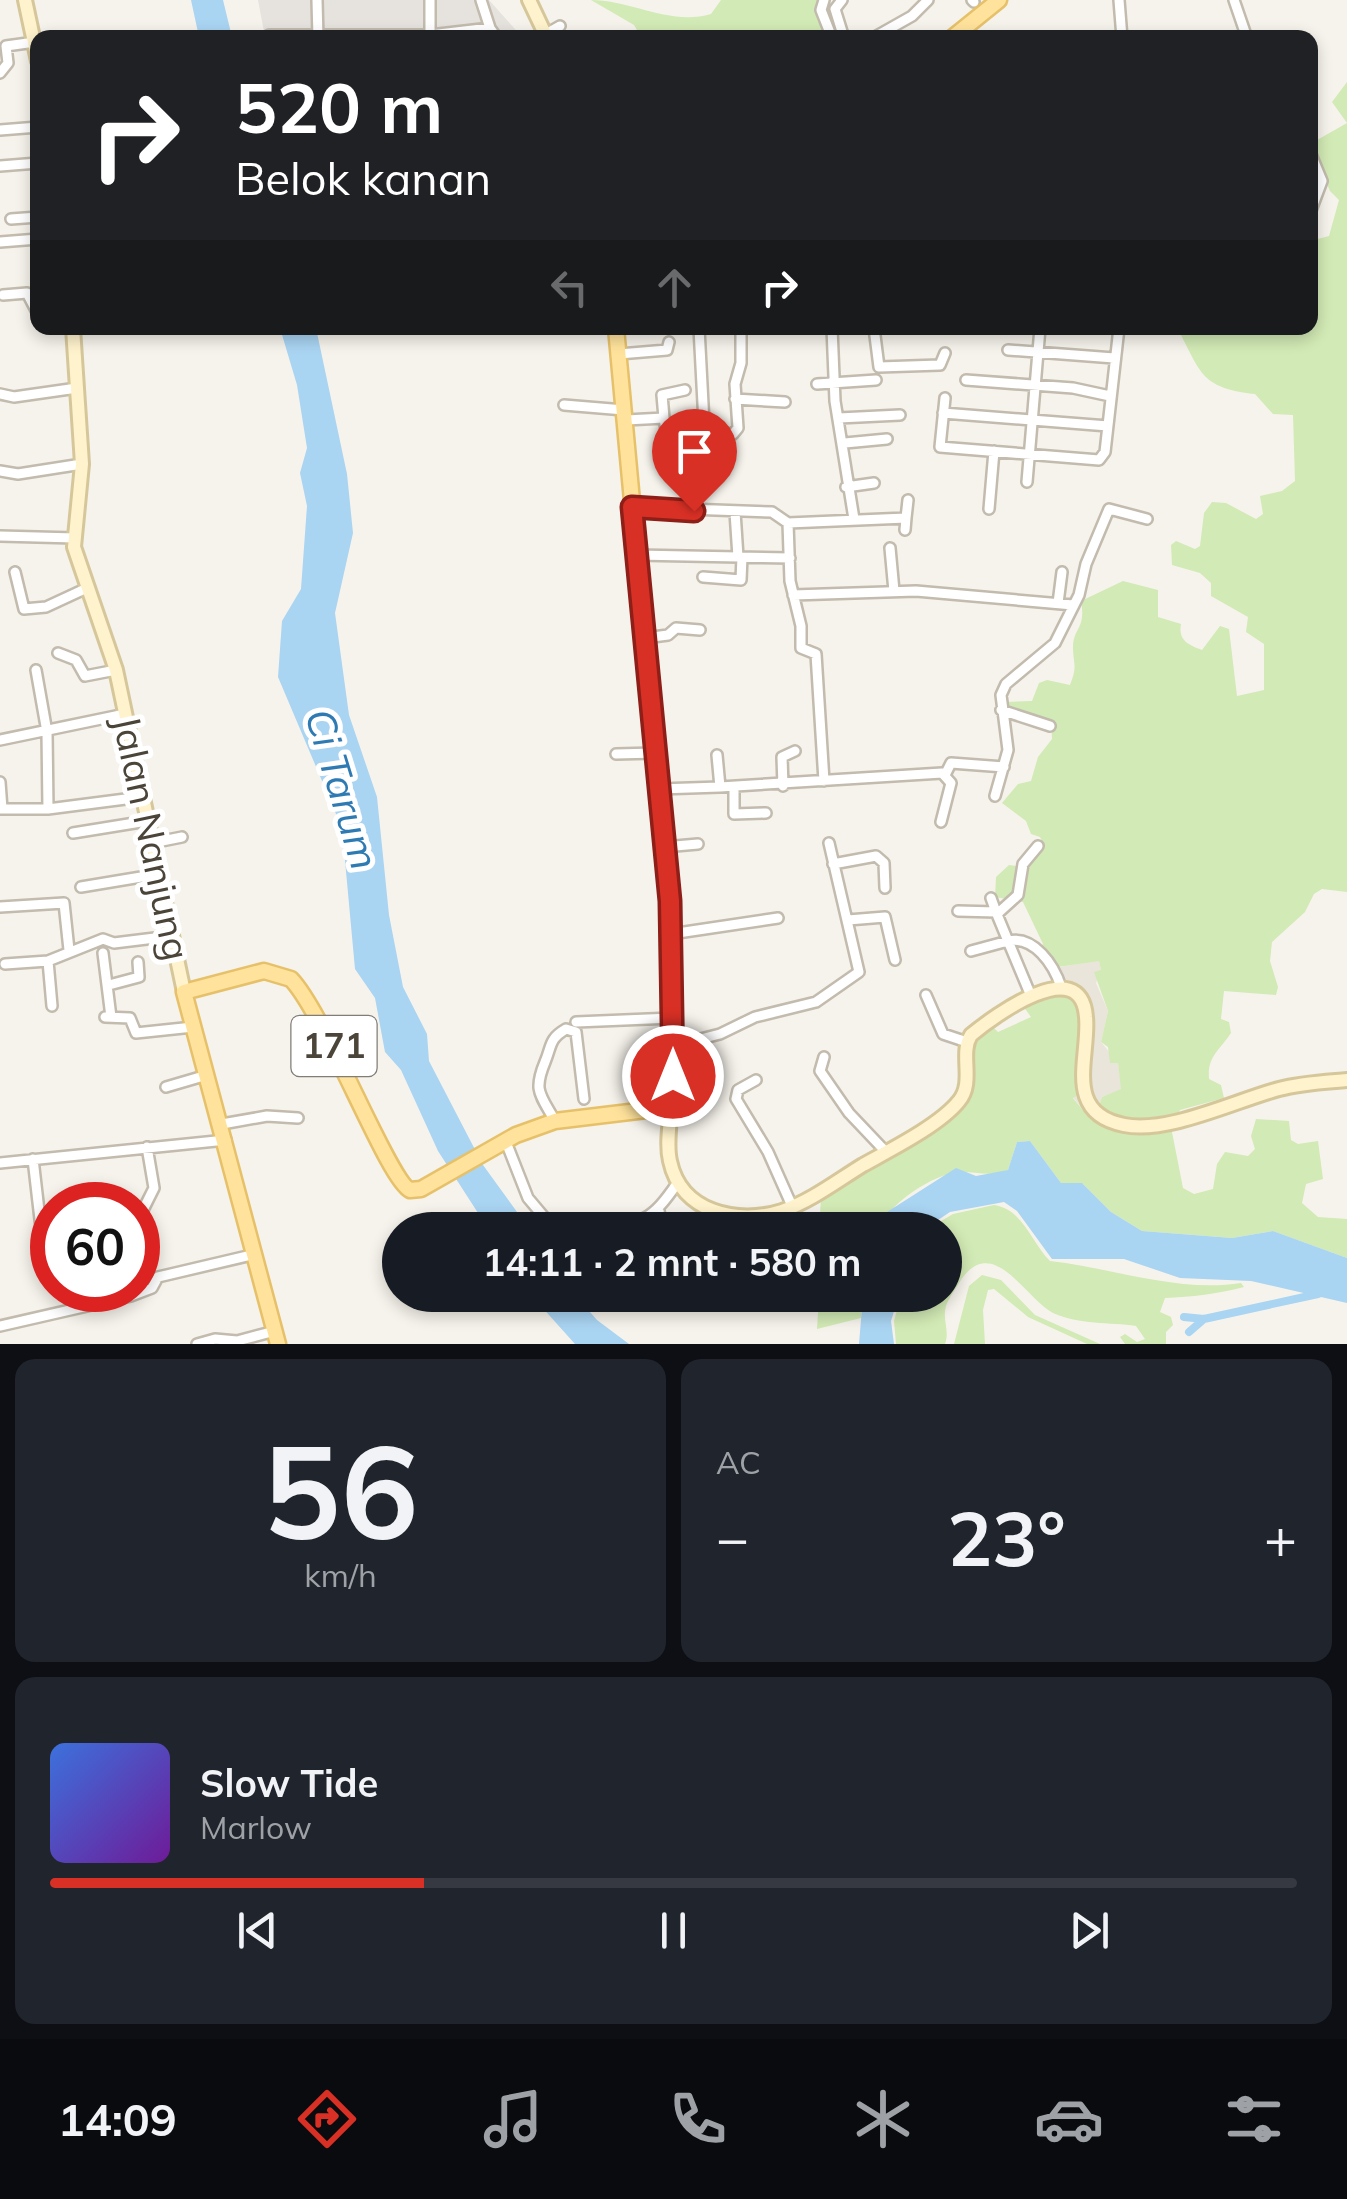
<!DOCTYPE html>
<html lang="id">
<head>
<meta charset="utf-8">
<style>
  body { margin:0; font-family:Mulish,sans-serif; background:#20242c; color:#f1f3f6; height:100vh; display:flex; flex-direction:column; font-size:38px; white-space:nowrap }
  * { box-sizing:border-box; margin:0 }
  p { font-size:32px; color:#9ea1a6 }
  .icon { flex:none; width:55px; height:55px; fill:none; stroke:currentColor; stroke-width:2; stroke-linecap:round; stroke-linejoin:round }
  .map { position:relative; height:1344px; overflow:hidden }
  .side { display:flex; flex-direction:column; gap:15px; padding:15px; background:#0d0f14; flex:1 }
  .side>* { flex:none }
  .banner { position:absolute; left:30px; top:30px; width:1288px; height:305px; border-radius:20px; box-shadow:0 5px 15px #0003; background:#202124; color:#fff; overflow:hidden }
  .speed { position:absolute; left:30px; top:1182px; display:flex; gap:20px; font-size:50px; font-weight:700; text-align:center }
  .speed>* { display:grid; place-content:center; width:130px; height:130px; border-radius:50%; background:#171b24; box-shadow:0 5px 15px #0003; line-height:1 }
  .speed .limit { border:15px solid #d22; background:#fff; color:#111 }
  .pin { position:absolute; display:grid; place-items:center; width:85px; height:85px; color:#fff; margin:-102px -42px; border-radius:50% 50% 50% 0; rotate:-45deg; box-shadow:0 0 10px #0007 }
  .pin .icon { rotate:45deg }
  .me { position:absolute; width:110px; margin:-55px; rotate:0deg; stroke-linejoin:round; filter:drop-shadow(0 0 8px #0008) }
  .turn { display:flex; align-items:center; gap:35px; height:210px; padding:0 40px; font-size:45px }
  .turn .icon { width:130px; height:130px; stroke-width:2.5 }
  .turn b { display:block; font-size:70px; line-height:85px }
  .lanes { display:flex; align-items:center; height:95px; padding:0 40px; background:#0003; justify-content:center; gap:50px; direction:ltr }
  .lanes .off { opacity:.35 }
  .big { font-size:75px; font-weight:700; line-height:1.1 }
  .side .tile { flex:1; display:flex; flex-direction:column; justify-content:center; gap:15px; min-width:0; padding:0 35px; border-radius:20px; background:#20242c }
  .side .dial { align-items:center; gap:0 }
  .dial b { font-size:130px; line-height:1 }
  .song { display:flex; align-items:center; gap:30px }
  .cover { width:120px; height:120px; border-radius:15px; background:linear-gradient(135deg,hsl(220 70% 55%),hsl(280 70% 35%)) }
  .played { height:10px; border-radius:5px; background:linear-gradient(90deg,#d93025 30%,#363941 30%) }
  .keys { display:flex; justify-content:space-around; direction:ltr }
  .heat { display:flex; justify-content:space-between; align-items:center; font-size:55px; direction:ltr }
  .side .tiles { flex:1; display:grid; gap:15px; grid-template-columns:1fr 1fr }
  .tile:last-child { grid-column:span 2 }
  .trip { position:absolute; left:382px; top:1212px; width:580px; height:100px; border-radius:50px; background:#171b24; box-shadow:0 5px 15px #0003; font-weight:700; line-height:100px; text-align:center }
  .tabs { display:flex; height:160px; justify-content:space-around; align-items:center; background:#090b0e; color:#9ea1a6 }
  .tabs .icon { width:70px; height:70px }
  .tabs .on { color:#d93025 }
  .tabs b { font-size:45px; color:#f1f3f6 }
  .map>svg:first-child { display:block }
  .residential { fill:#eae5da }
  .industrial { fill:#e6e2dd }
  .green { fill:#d2eab5 }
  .water { fill:#a9d4f2 }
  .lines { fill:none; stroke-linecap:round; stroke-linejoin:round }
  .canal { stroke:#a9d4f2; stroke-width:8 }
  .street-casing { stroke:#c2bbae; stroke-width:14 }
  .secondary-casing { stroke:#d6c79b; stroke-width:18 }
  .primary-casing { stroke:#e6c16a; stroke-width:19 }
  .street { stroke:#fff; stroke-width:9 }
  .secondary { stroke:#fff3cd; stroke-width:12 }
  .primary { stroke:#ffe39c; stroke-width:14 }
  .route-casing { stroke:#8d1f18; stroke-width:25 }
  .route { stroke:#d93025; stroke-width:18 }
  .labels { text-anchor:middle; stroke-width:10; stroke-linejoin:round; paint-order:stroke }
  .shield { fill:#fff; stroke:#817c74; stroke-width:2.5 }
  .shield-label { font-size:35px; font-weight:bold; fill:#4b4439 }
  .street-label { font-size:38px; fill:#4b4439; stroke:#fff }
  .water-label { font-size:40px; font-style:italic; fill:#2e7ab2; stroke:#fff }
</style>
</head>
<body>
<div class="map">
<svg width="1347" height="1344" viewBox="0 0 1347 1344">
  <rect width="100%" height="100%" fill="#f6f3ec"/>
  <!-- residential -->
  <path class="residential" d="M1099,960l2,10 -5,13 12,28 -7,31 17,21 4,27 -20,7 -3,9 -12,9 -14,-18 10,-76 -30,-29 -4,-23z"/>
  <!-- industrial -->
  <path class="industrial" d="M258,0h231l33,37h-257z"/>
  <!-- green -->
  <path class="green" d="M591,0c40,0 79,26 120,14l10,-14h97l9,37h-186l-7,-12z
    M1347,82v810l-25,-3 -8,5 -9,18 -33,30 -2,19 8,26 -2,8 -52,-4 -3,28 8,3 2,11c-11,17 -24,23 -22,46l12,6 3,13 -44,12 -9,17 12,61 11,6 19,-5 4,-25 8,-12 23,4 7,-7 -4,-13 5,-17 33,2 2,19 7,4 20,-3 5,38 -17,5 -4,19 16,14 29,2v39l-74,-27 -41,7 -90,-7 -31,-19 -28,-28 -22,-1 -31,-42 -13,1 -9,28c-16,7 -30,2 -47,2 -30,2 -71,32 -85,58h-57l2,-32 133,-87 17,-72 21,-13 6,6 33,-15 -8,-11 30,-14 10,1 14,9c11,31 -10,61 1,93l-5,3 14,17 12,-9 3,-9 19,-8 -3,-26h-8l-2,-16 -7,-5 7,-31 -14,-39 7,-2 -2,-9 -41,6 -18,-19 3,-4 -20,-42 -28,-5 1,-20 13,-12 15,2 20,-22 -4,-8 -9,-3 -5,-13 -24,-18 16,-19 13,-3 7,-24 14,-18 -1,-18 -39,-12 -6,-7 26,-1 7,-18 8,-3 23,5c8,-20 3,-20 3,-39 1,-19 13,-17 8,-45l42,-20 35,9v27l23,7c-3,16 7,21 21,26l18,-24 9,3 8,67 27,-6v-46l-18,-12 2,-15 -37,-21v-13l-11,-10 -28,-8 -1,-20 5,-4 19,8 5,-3 4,-33 8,-11 14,1 30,16 7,-5 -3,-18 22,-5 13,-10 -2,-66 -20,-1 -18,-20c-57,-6 -54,-24 -78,-66h133v-87l19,-5 10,-36 -9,-9 -20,-47 37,-21 -15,-21z
    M994,1205c29,4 37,37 56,56 63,7 128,32 191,22l3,4c-27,7 -52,10 -79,11l-5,14 11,5 2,8 -7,7v12h-41l-5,-7 5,-3 12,8 8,-3 -9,-13c-26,-4 -57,-1 -83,-13 -27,-14 -60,-80 -92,-33 -4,7 -13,19 -15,26 -4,13 4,25 -1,38h-49l-2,-23 7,-26h44v-65h-19l27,-16z
    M982,1275l19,5 34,35 65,29h-13l-59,-27 -34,-28 -6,1 -5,20 2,34h-31l15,-58z
    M819,1295h44l-2,23 -44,11z"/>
  <!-- water -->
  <path class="water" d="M191,0h32l9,37h-33z
    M280,328h36l31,146 6,59 -18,80 14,102 28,82 12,118 14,72 24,47 2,27 54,104 47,65h-41l-51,-79 -37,-81 -16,-18 -10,-54 -20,-29 -13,-141 -64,-151 4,-56 19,-32 6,-83 -7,-33 7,-25 -10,-63z
    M1030,1141l31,42h21l29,29 31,19 90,7 41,-7 74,27v45l-96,-22 -71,-3 -56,-19h-72l-35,-48 -13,-9 -54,10 -27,18h-47l11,-18 69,-44 20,8 32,-6 9,-28z
    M531,1295h44l22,25 32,24h-54z
    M863,1295h36l-8,26 3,23h-35z"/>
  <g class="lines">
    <!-- canal -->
    <path class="canal" d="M1184,1317l20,2 114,-25
      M1189,1332l15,-13"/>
    <defs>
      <path id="street" d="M317,0l1,38
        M430,0v38
        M481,0l9,28
        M824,0l-3,10 11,28
        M842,0l-7,9 9,29
        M972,0l2,2
        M1119,0l3,38
        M1234,0l13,38
        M546,34l14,-8
        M269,35h161l60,-7 7,10
        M873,38l39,-22 16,-16
        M0,73l8,-10 -2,-17 29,-4
        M0,130l38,-3
        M1310,152l12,29 -12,32
        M0,166l38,-3
        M11,219l27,-2
        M0,242l38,-3
        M3,295l24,-2 11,21
        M699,328l5,95 1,9 28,2 5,-6 -3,-44 6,-21v-35
        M832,328l3,73 19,118
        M874,328l5,39 61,-2 5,-12
        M1008,350l106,8
        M619,354l48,-4 2,-8
        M966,380l107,8 37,8
        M817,384l59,-4
        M0,394l14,3 63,-9
        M945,398l-5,49 159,13 6,-8 14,-124
        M735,399l50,3
        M564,405l60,5
        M943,413l165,13
        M664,418l4,25 20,4
        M839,418l61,-3
        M626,420l38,-2 -2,-23 23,-5
        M845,443l42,-4
        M0,471l18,3 64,-10
        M1027,482l13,-154
        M846,487l28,-4
        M632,507l140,5 16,11 118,-5 -1,12
        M989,509l5,-58
        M735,512l3,45
        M906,518l2,-18
        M788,523l2,58 11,45v22l15,6 8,127
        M0,536l75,2
        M890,548l4,43
        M636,555l154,3
        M15,572l9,37 22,-2 41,-19
        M703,577l38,3 1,-23
        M793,595l123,-4 157,14
        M1058,603l4,-31
        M645,638l23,-3 8,-7 24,2
        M58,653l18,7 9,16 31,-6
        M36,670l11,62 1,77
        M1001,710l49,16
        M0,740l125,-26
        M616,754l39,-1
        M946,773l5,-10 53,4
        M0,782l2,27
        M783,786l-1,-29 13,-6
        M720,787l222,-14 9,10 -10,39
        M734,787v27l32,-1
        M659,789l61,-2 -3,-32
        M995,796l13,-46 -7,-55 5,-11 49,-41 24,-48 7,-31 23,-55 38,10
        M0,809h48l93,-12
        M73,833l74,-12
        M152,843l30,-6
        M664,847l34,-3
        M833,864l43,-8 8,7 1,25
        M81,887l78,-13
        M991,898l5,14
        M0,907l64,-4 5,47
        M958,911l38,1 12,29c26,-6 46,24 53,46
        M997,914l21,-19 5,-31 15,-18
        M848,920l37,-3 10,43
        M671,934l107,-16
        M971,951l37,-10 23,55
        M103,953l8,64
        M48,961l4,45
        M5,964l43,-3 55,-22 11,4 57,-7
        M109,985l30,-8 -1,-15
        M926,995l17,39 24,8
        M105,1017l25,1 6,15 57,-6
        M576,1022l96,-4
        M673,1046l47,-12 35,-17 61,-15 43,-30 -30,-129
        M824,1057l-4,14 29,42 37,39
        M756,1080l-18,10 -2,9 32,53 24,54
        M166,1087l41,-12
        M555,1121c-15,-27 -22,-30 -10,-59 7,-17 4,-23 21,-33l10,3 8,67
        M222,1124l45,-8 31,2
        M506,1142l22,56 27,32
        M33,1159l8,69
        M0,1163l226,-23
        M659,1211l4,19
        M141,1214l13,-26 -7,-41
        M595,1230c47,-7 56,-8 83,-48
        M626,1295h11
        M0,1326l131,-30 21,-8 6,-11 98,-23
        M197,1344l18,-5 22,2 38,-10"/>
      <path id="secondary" d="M25,0l13,61
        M529,0l18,38
        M73,328l9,136 -8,83 42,123 68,322
        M671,1107c-1,17 -5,37 -1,54 11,52 68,64 112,50 29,-10 55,-30 81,-46 27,-15 77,-40 96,-64 16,-19 0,-47 12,-66 23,-19 110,-83 115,-18 4,39 -24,96 38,108 44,9 113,-25 155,-36 22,-6 45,-7 68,-9"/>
      <path id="primary" d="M952,38l47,-38
        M278,1344l-94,-352 80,-21 27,8c35,37 97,201 119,211l11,-1 95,-54 39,-14 116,-14 -2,-206 -53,-573"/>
    </defs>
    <!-- street casing -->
    <use href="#street" class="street-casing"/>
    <!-- secondary casing -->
    <use href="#secondary" class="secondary-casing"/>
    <!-- primary casing -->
    <use href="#primary" class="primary-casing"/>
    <!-- street -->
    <use href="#street" class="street"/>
    <!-- secondary -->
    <use href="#secondary" class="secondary"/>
    <!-- primary -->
    <use href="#primary" class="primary"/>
  </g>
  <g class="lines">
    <defs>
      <path id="route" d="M673,1076l-3,-175 -38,-394 62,4"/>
    </defs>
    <!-- route casing -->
    <use href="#route" class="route-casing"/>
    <!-- route -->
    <use href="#route" class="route"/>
  </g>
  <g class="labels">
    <!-- shield labels -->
    <rect class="shield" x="291.5" y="1016" width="85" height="60" rx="8"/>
    <g class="shield-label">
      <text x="334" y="1058">171</text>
    </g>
    <!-- street labels -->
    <g class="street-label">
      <text transform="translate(151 838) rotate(78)" y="13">Jalan Nanjung</text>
    </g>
    <!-- water labels -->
    <g class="water-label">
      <text transform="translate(342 789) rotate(73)" y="14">Ci Tarum</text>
    </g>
  </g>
</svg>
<div class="speed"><div class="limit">60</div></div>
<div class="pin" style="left:694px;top:511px;background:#d93025"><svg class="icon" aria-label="arrive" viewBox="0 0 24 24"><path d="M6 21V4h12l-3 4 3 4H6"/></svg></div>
<svg class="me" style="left:673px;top:1076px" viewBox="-20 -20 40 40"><circle r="17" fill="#d93025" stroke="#fff" stroke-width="3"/><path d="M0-11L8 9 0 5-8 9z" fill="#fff"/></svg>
<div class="trip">14:11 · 2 mnt · 580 m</div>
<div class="banner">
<div class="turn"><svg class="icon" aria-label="right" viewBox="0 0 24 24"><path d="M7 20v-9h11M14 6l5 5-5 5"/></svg><div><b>520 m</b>Belok kanan</div></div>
<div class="lanes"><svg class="icon off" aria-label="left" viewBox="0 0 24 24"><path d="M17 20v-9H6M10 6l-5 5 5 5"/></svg><svg class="icon off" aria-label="ahead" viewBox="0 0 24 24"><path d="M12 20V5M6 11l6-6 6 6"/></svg><svg class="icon" aria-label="right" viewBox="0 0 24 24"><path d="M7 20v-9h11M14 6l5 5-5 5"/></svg></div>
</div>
</div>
<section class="side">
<div class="tiles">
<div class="tile dial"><b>56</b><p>km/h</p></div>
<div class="tile"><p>AC</p>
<div class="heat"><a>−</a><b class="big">23°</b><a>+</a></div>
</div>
<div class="tile">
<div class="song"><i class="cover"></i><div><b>Slow Tide</b><p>Marlow</p></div></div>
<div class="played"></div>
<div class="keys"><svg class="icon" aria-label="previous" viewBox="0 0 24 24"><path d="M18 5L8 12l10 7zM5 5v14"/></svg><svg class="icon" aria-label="pause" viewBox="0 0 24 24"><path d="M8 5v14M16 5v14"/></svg><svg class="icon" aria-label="next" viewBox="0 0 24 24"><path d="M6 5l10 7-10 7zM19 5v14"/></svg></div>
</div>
</div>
</section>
<nav class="tabs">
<b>14:09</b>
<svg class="icon on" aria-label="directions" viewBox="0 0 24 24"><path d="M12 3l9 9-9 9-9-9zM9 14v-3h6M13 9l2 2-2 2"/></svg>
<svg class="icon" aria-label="music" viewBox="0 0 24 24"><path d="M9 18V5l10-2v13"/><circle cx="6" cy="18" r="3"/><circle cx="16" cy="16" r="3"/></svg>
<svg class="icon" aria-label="phone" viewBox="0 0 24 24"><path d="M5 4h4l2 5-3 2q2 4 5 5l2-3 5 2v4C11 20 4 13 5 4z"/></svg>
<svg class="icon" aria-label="climate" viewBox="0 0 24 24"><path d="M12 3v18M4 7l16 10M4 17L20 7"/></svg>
<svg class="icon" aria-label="car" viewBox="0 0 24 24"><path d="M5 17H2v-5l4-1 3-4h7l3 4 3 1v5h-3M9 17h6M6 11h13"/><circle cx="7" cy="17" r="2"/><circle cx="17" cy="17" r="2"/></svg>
<svg class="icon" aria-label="filters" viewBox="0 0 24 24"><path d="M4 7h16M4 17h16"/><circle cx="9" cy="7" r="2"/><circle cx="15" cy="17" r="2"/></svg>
</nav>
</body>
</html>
